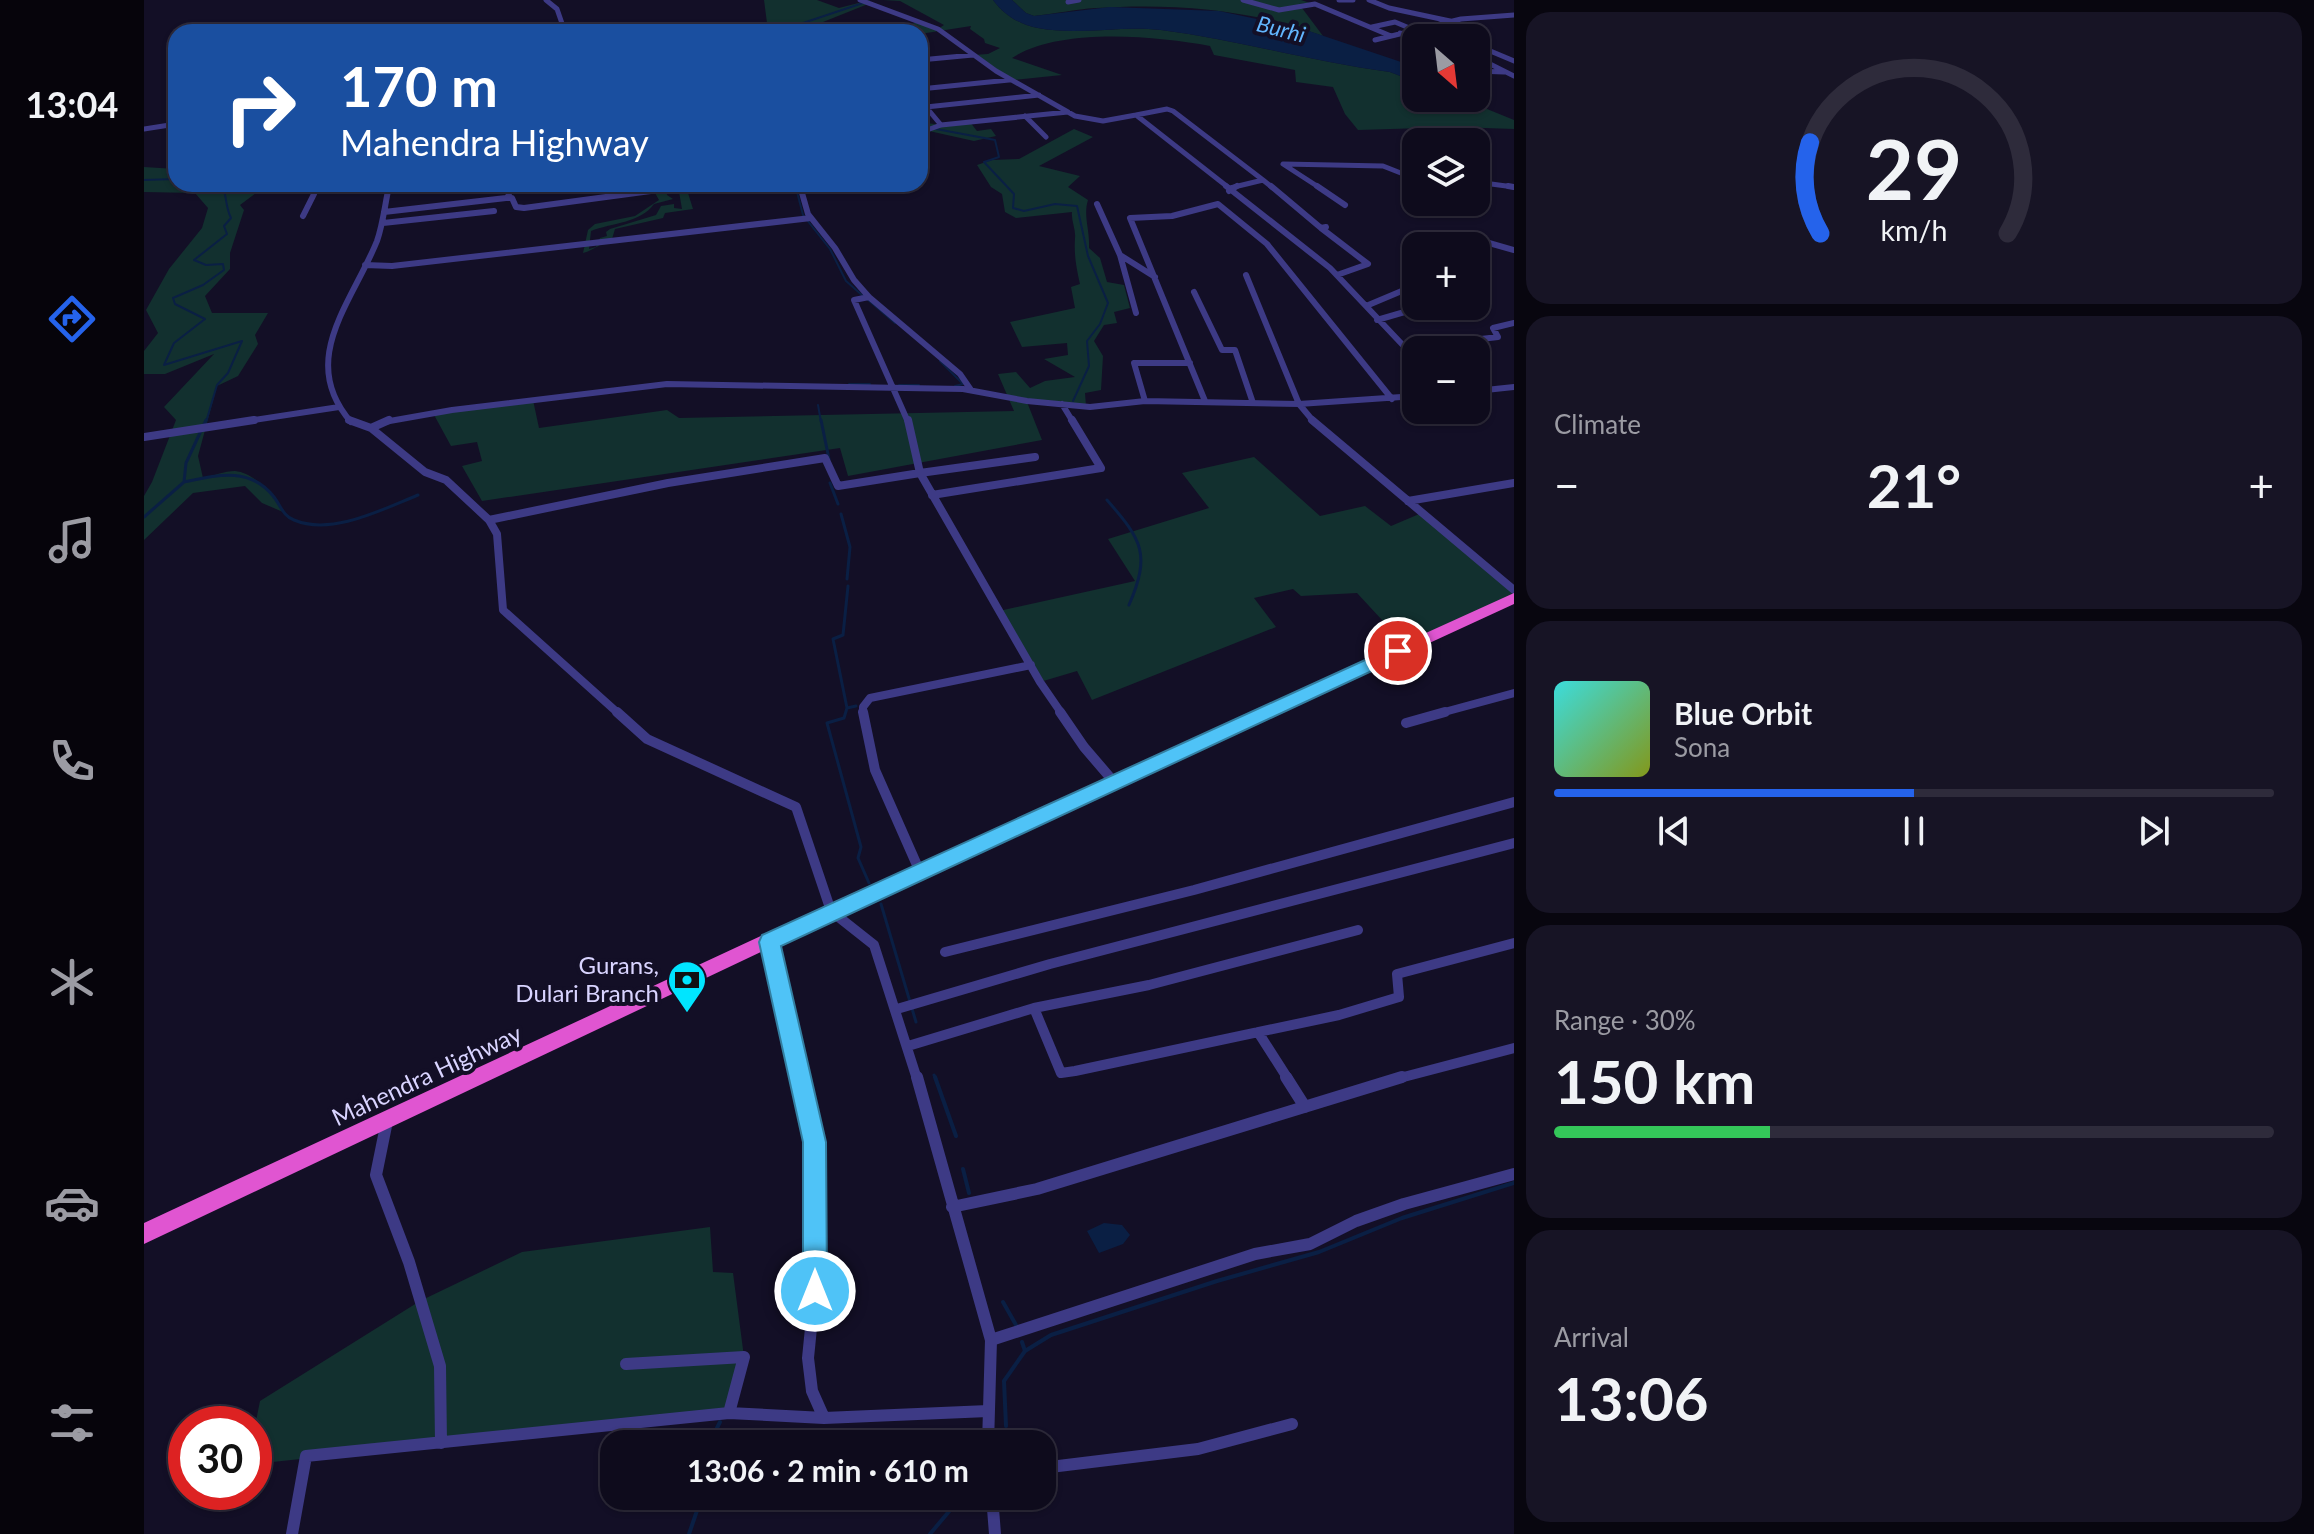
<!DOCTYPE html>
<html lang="en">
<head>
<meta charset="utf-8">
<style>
  body { margin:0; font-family:Lato,sans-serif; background:#171425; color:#f1f3f6; height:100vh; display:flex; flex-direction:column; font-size:30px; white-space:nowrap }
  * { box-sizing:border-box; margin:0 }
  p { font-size:26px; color:#9b9ba3 }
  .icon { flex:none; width:44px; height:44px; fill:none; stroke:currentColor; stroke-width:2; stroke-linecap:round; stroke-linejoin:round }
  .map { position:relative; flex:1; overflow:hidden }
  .details { display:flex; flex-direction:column; gap:12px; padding:12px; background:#08060f; width:800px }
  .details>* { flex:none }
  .top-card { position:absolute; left:24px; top:24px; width:760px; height:168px; border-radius:24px; box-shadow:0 2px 6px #0004,0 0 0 2px #2e2b3b; background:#1a4fa0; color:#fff; overflow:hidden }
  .needle { width:52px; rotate:152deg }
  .tools { position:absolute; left:1258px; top:24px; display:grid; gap:16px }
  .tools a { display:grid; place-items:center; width:88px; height:88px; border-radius:16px; background:#0e0b1c; box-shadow:0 2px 6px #0004,0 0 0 2px #2e2b3b; font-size:40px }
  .speed { position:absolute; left:24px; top:1406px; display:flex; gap:16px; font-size:40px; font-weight:700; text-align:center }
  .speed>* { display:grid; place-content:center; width:104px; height:104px; border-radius:50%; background:#0e0b1c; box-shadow:0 2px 6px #0004,0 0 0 2px #2e2b3b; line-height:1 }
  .speed .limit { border:12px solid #d22; background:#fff; color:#111 }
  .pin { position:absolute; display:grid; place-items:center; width:68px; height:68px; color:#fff; margin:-34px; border:4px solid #fff; border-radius:50%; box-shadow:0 2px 8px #0007 }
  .me { position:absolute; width:88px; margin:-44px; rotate:0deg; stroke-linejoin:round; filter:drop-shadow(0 0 6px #0008) }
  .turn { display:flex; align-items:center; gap:28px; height:168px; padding:0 40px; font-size:36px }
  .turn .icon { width:104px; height:104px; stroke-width:2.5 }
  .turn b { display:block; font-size:56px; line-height:68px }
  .big { font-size:60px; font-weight:700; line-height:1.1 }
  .details .card { flex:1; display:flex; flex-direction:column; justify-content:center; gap:12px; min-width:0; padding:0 28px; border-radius:24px; background:#171425 }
  .details .dial { align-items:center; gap:0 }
  .dial svg { height:208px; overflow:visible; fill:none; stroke:#2e2b3b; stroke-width:7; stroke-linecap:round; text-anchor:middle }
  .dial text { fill:#f1f3f6; stroke:none }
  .song { display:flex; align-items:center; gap:24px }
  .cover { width:96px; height:96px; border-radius:12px; background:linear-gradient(135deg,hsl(180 70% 55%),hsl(70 70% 35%)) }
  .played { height:8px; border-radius:4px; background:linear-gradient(90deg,#2563eb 50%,#2e2b3b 50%) }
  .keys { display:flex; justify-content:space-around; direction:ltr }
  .heat { display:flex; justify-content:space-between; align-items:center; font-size:44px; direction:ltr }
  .charge { height:12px; border-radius:6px; background:linear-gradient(90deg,#34c759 30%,#2e2b3b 0) }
  .trip { position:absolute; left:456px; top:1430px; width:456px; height:80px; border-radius:24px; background:#0e0b1c; box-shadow:0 2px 6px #0004,0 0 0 2px #2e2b3b; font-weight:700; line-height:80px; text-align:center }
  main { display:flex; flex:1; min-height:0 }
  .dock { display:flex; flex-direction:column; width:144px; justify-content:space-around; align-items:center; background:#06040b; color:#9b9ba3 }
  .dock .icon { width:56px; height:56px }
  .dock .on { color:#2563eb }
  .dock b { font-size:36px; color:#f1f3f6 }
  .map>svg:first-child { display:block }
  .green { fill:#12302f }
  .water { fill:#0a1f44 }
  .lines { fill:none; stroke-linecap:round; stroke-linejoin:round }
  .stream-far2 { stroke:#0a1f44; stroke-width:2 }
  .stream-far1 { stroke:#0a1f44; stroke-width:3 }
  .stream { stroke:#0a1f44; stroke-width:4 }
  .minor-far4 { stroke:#3d3a85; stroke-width:5 }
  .minor-far3 { stroke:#3d3a85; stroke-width:6 }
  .minor-far2 { stroke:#3d3a85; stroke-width:8 }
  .minor-far1 { stroke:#3d3a85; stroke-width:10 }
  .minor { stroke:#3d3a85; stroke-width:12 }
  .trunk { fill:#e055d1; fill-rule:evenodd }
  .route { fill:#4fc3f7; stroke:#337fa1; stroke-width:2 }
  .labels { text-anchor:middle; stroke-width:8; stroke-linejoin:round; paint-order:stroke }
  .far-water-label { font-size:22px; font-style:italic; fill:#62b6ff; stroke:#130f26 }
  .poi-label { font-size:24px; fill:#d9d4ff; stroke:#130f26; text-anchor:end }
  .street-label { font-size:24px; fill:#d9d4ff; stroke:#130f26 }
</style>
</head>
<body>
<main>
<nav class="dock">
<b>13:04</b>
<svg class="icon on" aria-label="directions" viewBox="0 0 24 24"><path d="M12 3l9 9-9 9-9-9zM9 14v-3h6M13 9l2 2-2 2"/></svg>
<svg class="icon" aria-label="music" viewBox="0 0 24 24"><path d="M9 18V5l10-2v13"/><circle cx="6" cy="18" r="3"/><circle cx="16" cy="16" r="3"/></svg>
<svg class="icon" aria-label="phone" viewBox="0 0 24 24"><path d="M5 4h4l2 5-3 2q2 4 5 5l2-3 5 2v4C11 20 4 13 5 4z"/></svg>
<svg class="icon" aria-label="climate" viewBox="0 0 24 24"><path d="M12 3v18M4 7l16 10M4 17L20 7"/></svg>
<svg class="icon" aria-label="car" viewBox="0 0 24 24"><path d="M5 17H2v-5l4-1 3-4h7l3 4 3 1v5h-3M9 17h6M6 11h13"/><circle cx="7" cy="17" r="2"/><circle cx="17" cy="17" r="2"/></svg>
<svg class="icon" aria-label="filters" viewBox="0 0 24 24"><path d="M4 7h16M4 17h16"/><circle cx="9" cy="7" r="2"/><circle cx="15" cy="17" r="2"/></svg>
</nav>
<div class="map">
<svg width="1370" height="1534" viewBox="0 0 1370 1534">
  <rect width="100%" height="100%" fill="#130f26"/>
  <!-- green -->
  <path class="green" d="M620,0h53l22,8 31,-8 -2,4 -70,28h-87l56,-9z
    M739,0h110c11,15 27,25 45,28 41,8 82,-3 123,2 77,10 152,32 229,42l26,10v16h44l54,22v9l-58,-2 -98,3 -13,-16 -12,-27 -37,-5 -1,-12 -81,-15 -4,-9c-55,-10 -150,-19 -198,12l50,17 -49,5 -40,-25 15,-1 12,-6 -15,-5 -1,-4 -14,-10 1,-3 -51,8 -55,-3c19,-7 35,-2 53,-9l20,7 6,-4 -44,-24z
    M868,0h289l9,3 -11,1 24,32c-71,-27 -151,-33 -227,-28 -21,1 -41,6 -62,8l-8,-3z
    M776,122l21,3 29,-3 7,9 14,-2 5,7 -22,5 -54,-12z
    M930,129l19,8 -54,29 41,10 -12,11 20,13c-5,16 2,30 1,48l11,10 7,24 17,3 6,23 -16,4 3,11 -13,2 -10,16 9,15 -2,34 -16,3 1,13 -59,-4 15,38 -194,36 -8,-28 -358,53 -20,-35 20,-5 -5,-19 -26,4 -18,-33 100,-13 6,28 128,-18 12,8 335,-7 -16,-37 18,-2 14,16 15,-7 30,-4 -31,-18 24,-4 -1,-12 -45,4 -12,-25 65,-14 -4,-21 9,-3c-4,-18 -6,-29 -5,-46 1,-9 -4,-17 -3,-26l-56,6 -11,-6 -3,-18 -11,-7 -14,-22 15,-5 27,-1z
    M0,167l32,2v15h86l-2,6 -20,15 4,5 -14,43v16l-25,27 7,17h56l-13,22 3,9 -20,32 -21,10 -19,70 5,22c9,-2 22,-7 32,-7 21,2 38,25 48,41l-21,-9 -17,-17 -52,7 -49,47v-44l8,-14 24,-62 -12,-13 50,-53 -49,20h-21v-23l14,-18 -12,-23 23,-41 33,-41 6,-20 -13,-15 -51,-1z
    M506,184l16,3 1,8 6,4 -19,5c-13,19 -43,19 -63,27l-2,18 7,-2 4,-9 7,-2 -1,-4 4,-3 46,-14 5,-9 13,-2v4l8,1 -4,-23 4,7h6l5,16 -28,4 -2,5 -48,11 -3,10c-12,4 -17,11 -29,14l5,-23 7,-6 40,-8 24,-16z
    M1110,457l66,59 45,-10 26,20 33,-14 90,78v8l-107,49 -50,-54 -56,3 -8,-7 -39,9 22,29 -184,73 -15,-29 -37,11 -41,-71 136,-30 -27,-42 101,-31 -27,-35z
    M566,1227l3,45 20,1 11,84 -15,56 -475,51v-33l6,-30 160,-100 102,-49z"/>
  <!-- water -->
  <path class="water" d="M849,0h19l14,13 8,3 76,-9 109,4 84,18 110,37 3,1v15l-26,-10c-77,-10 -152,-32 -229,-42 -41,-5 -82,6 -123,-2 -18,-3 -34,-13 -45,-28z
    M960,1223l18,2 8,10 -7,9 -24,9 -12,-22z"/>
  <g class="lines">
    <!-- stream-far2 -->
    <path class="stream-far2" d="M598,32h18
      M617,32l33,-6 69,-23
      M776,125l7,1
      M792,129l59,11 4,17 -15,5 30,32 -1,14 11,3 31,-7 22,2 11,50 20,47 -8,21 -13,17 2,25 -16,35
      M0,180l32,-1
      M651,184l8,31 27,34 16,32 17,15
      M723,299l28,24
      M796,361l23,23 -8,2
      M705,384h21
      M755,385h20
      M674,405l3,17
      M62,422l11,-37 11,-12 14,-32 -78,24 10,-22 31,-24 -30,-15 -2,-6 30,-13 21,-15 -1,-6 -17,1 -12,-5 33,-26 -3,-8 7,-8c-6,-12 -4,-22 -9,-34"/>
    <!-- stream-far1 -->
    <path class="stream-far1" d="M62,420l-20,43 -2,19c33,-7 66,-16 90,15 7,9 9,19 20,23 38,16 89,-11 124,-25
      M677,420l8,39
      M686,483l8,21
      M963,500c35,40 44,54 22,105
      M697,514l9,33 -3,32
      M0,517l40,-35
      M712,706l-9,2 -3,10 -17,5 34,124 -3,11 11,25
      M703,708l-14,-69 10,-4 5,-49
      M737,904l35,118
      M790,1075l2,4"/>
    <!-- stream -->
    <path class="stream" d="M791,1077l21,59
      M819,1169l6,24
      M859,1302l13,23
      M878,1342l3,9
      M862,1426l-2,-45 21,-30 26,-16 166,-54 102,-29 83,-34 112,-35
      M565,1444l11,-22
      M545,1534l13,-38
      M786,1534l32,-38"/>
    <!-- minor-far4 -->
    <path class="minor-far4" d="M402,0l11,9 8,23
      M716,0l78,29 58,42 79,45 28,5 33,-6 93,73
      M1099,0l36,10 36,-6 76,32
      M1195,0h14
      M1225,0l20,8 61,13
      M924,2l11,-2
      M1291,25l26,13
      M1228,27l23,-5 19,8
      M1274,29l18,9
      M1256,33l16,8
      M1231,40l86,-21 53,-4
      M1332,45l38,16
      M1332,57l38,19
      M776,60l53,-5
      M1332,71l28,1
      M776,89l89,-9
      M992,115l31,-6 6,2 90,69 -33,8
      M881,116l21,21
      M797,125l-15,-18 113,-12
      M0,129l32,-5
      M776,140l7,-10 14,-5 127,-13
      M1119,180l10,8
      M1332,182l38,5
      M167,184l1,4
      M655,184l1,4
      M244,188l1,-4
      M370,188l33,-4
      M529,188l32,-4
      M1176,188l-37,-24 100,2 33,13"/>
    <!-- minor-far3 -->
    <path class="minor-far3" d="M656,186l8,28 27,34 19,32 15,17 91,77 11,16
      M1082,186l104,82 86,91
      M1127,186l50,42
      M1173,186l28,19
      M1364,186l6,1
      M1085,191l8,-5
      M362,198h6l4,9 8,1 164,-22
      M953,204l23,51 35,22
      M240,212l122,-14 3,-2 -1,-7 22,-3
      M159,216l11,-22 -2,-8
      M239,223l111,-12
      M1182,227l-5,1 47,36 -31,11
      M1331,239l39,11
      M976,255l16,58
      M221,265l27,1 419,-48
      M1102,275l53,129 15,18
      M1050,292l28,58h13l18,53
      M725,297l-15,3 54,122
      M1222,306l50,-21
      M1233,320l31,-9
      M1261,348l93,-11 -5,-9 21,-5
      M1332,391l38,-4
      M1001,401l-11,-38h56
      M1061,401l-75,-183 42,-2 46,-12 49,40 125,155
      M918,404l11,18
      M97,422l98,-15
      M207,422c-54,-62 1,-119 26,-181 6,-17 8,-37 12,-55
      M240,422l68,-12 215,-26 296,5 64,12 63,6 55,-6 154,3 117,-8"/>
    <!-- minor-far2 -->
    <path class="minor-far2" d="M205,420l22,8 18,-8
      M764,420l12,53 115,-16
      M1168,420l202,170
      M227,428l54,44 21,8 43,40 8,14 6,76 116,104
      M0,437l110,-17
      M788,495l169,-27 -29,-48
      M1264,501l106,-18
      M345,520l179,-37 157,-25 13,28 82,-13 120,209 22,32
      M719,714v-7l7,-9 161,-33
      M1293,714l77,-21"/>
    <!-- minor-far1 -->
    <path class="minor-far1" d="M473,712l30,27 149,68 35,104 43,34 43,134
      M719,712l12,58 45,102
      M916,712l24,35 30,35
      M1262,723l39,-11
      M625,942l32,137
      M801,952l249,-62 320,-88
      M890,1008l115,-23 209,-55
      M753,1009l153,-45 464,-121
      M1114,1032l30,47
      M764,1046l126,-38 27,65 14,-2 264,-56 60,-18 -2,-23 117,-31
      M1252,1079l118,-31"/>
    <!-- minor -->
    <path class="minor" d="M656,1077l15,65 1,136 -8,80 4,33 12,27
      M773,1077l74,263 -3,104
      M1142,1077l19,30
      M243,1121l-11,54 33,87 31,104 1,77
      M808,1207l85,-18 365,-112
      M847,1340l264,-86 55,-10 46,-23 48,-17 110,-30
      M585,1413l95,5 164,-7
      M898,1468l156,-19 94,-25
      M848,1496l3,38
      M148,1534l14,-78 423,-43 15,-56 -118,7"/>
    <!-- trunk -->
    <path class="trunk" d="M1370,593v11l-677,312 -693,328v-21l681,-317z"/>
  </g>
  <!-- route -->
  <path class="route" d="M1254,645l8,6 -2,5 -623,290 45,196 1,149 -3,8 -9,4 -9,-4 -3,-8v-149l-44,-200 3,-7z"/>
  <!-- icons -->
  <defs>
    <symbol id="bank-pin" viewBox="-11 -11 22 30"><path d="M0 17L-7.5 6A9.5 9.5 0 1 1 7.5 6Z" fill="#00e5ff" stroke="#130f26"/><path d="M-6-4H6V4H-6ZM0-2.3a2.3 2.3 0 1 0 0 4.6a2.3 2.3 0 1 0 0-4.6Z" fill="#111"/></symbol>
  </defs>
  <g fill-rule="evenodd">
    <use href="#bank-pin" x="521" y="958" width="44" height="60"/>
  </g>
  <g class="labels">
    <!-- far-water labels -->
    <g class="far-water-label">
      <text transform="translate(1137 29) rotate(14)" y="8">Burhi</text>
    </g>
    <!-- poi labels -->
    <g class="poi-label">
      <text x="515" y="974">Gurans,<tspan x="515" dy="28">Dulari Branch</tspan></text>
    </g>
    <!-- street labels -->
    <g class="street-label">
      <text transform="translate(283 1076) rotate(-25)" y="8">Mahendra Highway</text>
    </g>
  </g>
</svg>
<div class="tools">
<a><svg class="needle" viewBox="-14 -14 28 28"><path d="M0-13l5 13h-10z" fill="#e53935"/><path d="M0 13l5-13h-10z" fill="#9b9ba3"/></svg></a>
<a><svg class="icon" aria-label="layers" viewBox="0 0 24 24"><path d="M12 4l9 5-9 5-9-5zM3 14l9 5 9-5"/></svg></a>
<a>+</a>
<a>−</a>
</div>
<div class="speed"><div class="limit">30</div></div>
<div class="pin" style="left:1254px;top:651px;background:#d93025"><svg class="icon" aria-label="arrive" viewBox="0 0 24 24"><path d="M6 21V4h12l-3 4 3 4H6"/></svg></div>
<svg class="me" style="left:671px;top:1291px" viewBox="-20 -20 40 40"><circle r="17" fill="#4fc3f7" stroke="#fff" stroke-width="3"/><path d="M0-11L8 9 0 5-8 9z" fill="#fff"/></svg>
<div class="trip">13:06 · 2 min · 610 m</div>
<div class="top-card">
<div class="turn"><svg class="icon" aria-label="right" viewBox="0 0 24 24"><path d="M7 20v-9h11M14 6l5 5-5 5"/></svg><div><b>170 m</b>Mahendra Highway</div></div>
</div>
</div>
<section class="details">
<div class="card dial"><svg viewBox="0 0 100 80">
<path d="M14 69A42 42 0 1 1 86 69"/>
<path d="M14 69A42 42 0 0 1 10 34" stroke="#2563eb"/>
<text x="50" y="56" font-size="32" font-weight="700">29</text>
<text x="50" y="72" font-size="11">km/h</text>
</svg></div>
<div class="card"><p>Climate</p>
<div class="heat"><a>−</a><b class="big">21°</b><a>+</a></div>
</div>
<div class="card">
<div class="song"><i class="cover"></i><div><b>Blue Orbit</b><p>Sona</p></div></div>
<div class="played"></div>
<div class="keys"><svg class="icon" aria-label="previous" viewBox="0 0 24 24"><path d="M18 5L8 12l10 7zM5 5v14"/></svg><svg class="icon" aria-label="pause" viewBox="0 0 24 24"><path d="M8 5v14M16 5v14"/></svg><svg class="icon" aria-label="next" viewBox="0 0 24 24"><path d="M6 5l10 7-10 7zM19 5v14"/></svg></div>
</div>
<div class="card"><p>Range · 30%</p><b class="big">150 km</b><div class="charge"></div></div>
<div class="card"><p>Arrival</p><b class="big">13:06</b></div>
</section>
</main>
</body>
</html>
